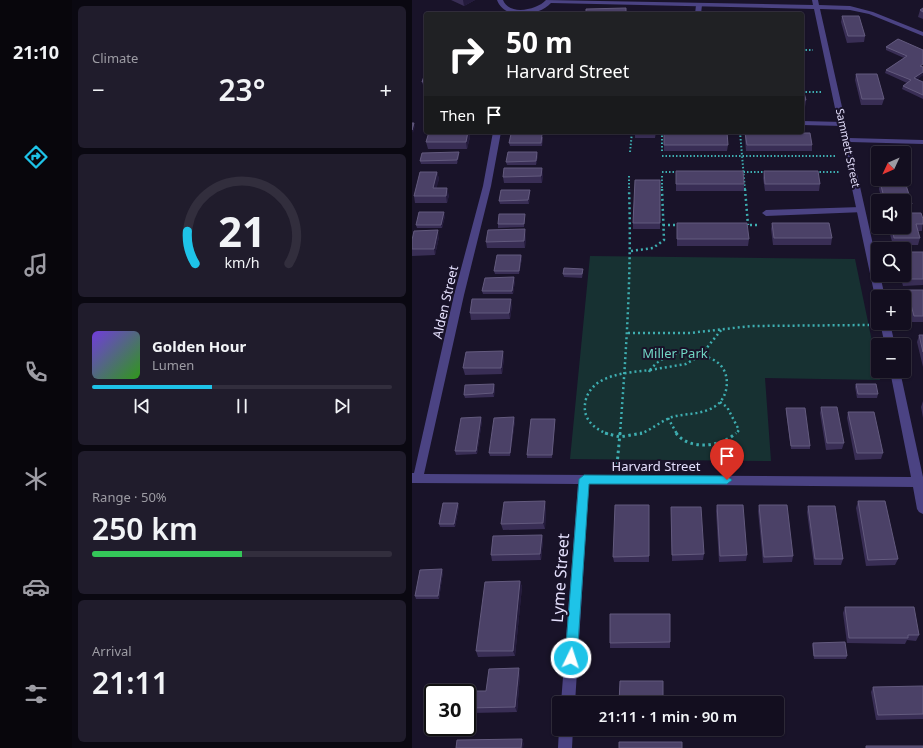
<!DOCTYPE html>
<html lang="en">
<head>
<meta charset="utf-8">
<style>
  body { margin:0; font-family:"Noto Sans",sans-serif; background:#201c2c; color:#f1f3f6; height:100vh; display:flex; flex-direction:column; font-size:15px; white-space:nowrap }
  * { box-sizing:border-box; margin:0 }
  p { font-size:13px; color:#9d9ca4 }
  .icon { flex:none; width:22px; height:22px; fill:none; stroke:currentColor; stroke-width:2; stroke-linecap:round; stroke-linejoin:round }
  .map { position:relative; flex:1; overflow:hidden }
  .drawer { display:flex; flex-direction:column; gap:6px; padding:6px; background:#0a0811; width:340px }
  .drawer>* { flex:none }
  .banner { position:absolute; left:12px; top:12px; width:380px; height:122px; border-radius:4px; box-shadow:0 1px 3px #0004,0 0 0 1px #322e3d; background:#202124; color:#fff; overflow:hidden }
  .needle { width:26px; rotate:226deg }
  .fabs { position:absolute; left:459px; top:146px; display:grid; gap:8px }
  .fabs a { display:grid; place-items:center; width:40px; height:40px; border-radius:4px; background:#130e1f; box-shadow:0 1px 3px #0004,0 0 0 1px #322e3d; font-size:20px }
  .speed { position:absolute; left:12px; top:684px; display:flex; gap:8px; font-size:20px; font-weight:700; text-align:center }
  .speed>* { display:grid; place-content:center; width:52px; height:52px; border-radius:50%; background:#130e1f; box-shadow:0 1px 3px #0004,0 0 0 1px #322e3d; line-height:1 }
  .speed .limit { border:2px solid #111; border-radius:6px; background:#fff; color:#111 }
  .pin { position:absolute; display:grid; place-items:center; width:34px; height:34px; color:#fff; margin:-41px -17px; border-radius:50% 50% 50% 0; rotate:-45deg; box-shadow:0 0 4px #0007 }
  .pin .icon { rotate:45deg }
  .me { position:absolute; width:44px; margin:-22px; rotate:4deg; stroke-linejoin:round; filter:drop-shadow(0 0 3px #0008) }
  .turn { display:flex; align-items:center; gap:14px; height:84px; padding:0 16px; font-size:18px }
  .turn .icon { width:52px; height:52px; stroke-width:2.5 }
  .turn b { display:block; font-size:28px; line-height:34px }
  .then { display:flex; align-items:center; height:38px; padding:0 16px; background:#0003; gap:8px; font-size:15px }
  .big { font-size:30px; font-weight:600; line-height:1.1 }
  .drawer .tile { flex:1; display:flex; flex-direction:column; justify-content:center; gap:6px; min-width:0; padding:0 14px; border-radius:6px; background:#201c2c }
  .drawer .dial { align-items:center; gap:0 }
  .dial svg { height:104px; overflow:visible; fill:none; stroke:#322e3d; stroke-width:7; stroke-linecap:round; text-anchor:middle }
  .dial text { fill:#f1f3f6; stroke:none }
  .song { display:flex; align-items:center; gap:12px }
  .cover { width:48px; height:48px; border-radius:6px; background:linear-gradient(135deg,hsl(260 70% 55%),hsl(110 70% 35%)) }
  .played { height:4px; border-radius:2px; background:linear-gradient(90deg,#1ec3e8 40%,#322e3d 40%) }
  .keys { display:flex; justify-content:space-around; direction:ltr }
  .heat { display:flex; justify-content:space-between; align-items:center; font-size:22px; direction:ltr }
  .charge { height:6px; border-radius:3px; background:linear-gradient(90deg,#34c759 50%,#322e3d 0) }
  .trip { position:absolute; left:140px; top:696px; width:232px; height:40px; border-radius:4px; background:#130e1f; box-shadow:0 1px 3px #0004,0 0 0 1px #322e3d; font-weight:600; line-height:40px; text-align:center }
  main { display:flex; flex:1; min-height:0 }
  .menu { display:flex; flex-direction:column; width:72px; justify-content:space-around; align-items:center; background:#08060c; color:#9d9ca4 }
  .menu .icon { width:28px; height:28px }
  .menu .on { color:#1ec3e8 }
  .menu b { font-size:18px; color:#f1f3f6 }
  .map>svg:first-child { display:block }
  .green { fill:#173132 }
  .lines { fill:none; stroke-linecap:round; stroke-linejoin:round }
  .path-far2 { stroke:#3eaeb1; stroke-width:2; stroke-dasharray:1.5 2; stroke-linecap:butt }
  .path-far1 { stroke:#3eaeb1; stroke-width:2.5; stroke-dasharray:2 3; stroke-linecap:butt }
  .path { stroke:#3eaeb1; stroke-width:3; stroke-dasharray:2.5 3.5; stroke-linecap:butt }
  .service { fill:#4b4383; fill-rule:evenodd }
  .minor { fill:#4b4383; fill-rule:evenodd }
  .wall { fill:#392e55 }
  .shaded-wall { fill:#241b3c }
  .building { fill:#4b4167; stroke:#635a7e }
  .route { fill:#1ec3e8; stroke:#147f97 }
  .labels { text-anchor:middle; stroke-width:4; stroke-linejoin:round; paint-order:stroke }
  .far-street-label { font-size:11px; fill:#e4dffc; stroke:#191329 }
  .street-label { font-size:13px; fill:#e4dffc; stroke:#191329 }
  .park-label { font-size:13px; fill:#71d6c5; stroke:#191329 }
  .near-street-label { font-size:16px; fill:#e4dffc; stroke:#191329 }
</style>
</head>
<body>
<main>
<nav class="menu">
<b>21:10</b>
<svg class="icon on" aria-label="directions" viewBox="0 0 24 24"><path d="M12 3l9 9-9 9-9-9zM9 14v-3h6M13 9l2 2-2 2"/></svg>
<svg class="icon" aria-label="music" viewBox="0 0 24 24"><path d="M9 18V5l10-2v13"/><circle cx="6" cy="18" r="3"/><circle cx="16" cy="16" r="3"/></svg>
<svg class="icon" aria-label="phone" viewBox="0 0 24 24"><path d="M5 4h4l2 5-3 2q2 4 5 5l2-3 5 2v4C11 20 4 13 5 4z"/></svg>
<svg class="icon" aria-label="climate" viewBox="0 0 24 24"><path d="M12 3v18M4 7l16 10M4 17L20 7"/></svg>
<svg class="icon" aria-label="car" viewBox="0 0 24 24"><path d="M5 17H2v-5l4-1 3-4h7l3 4 3 1v5h-3M9 17h6M6 11h13"/><circle cx="7" cy="17" r="2"/><circle cx="17" cy="17" r="2"/></svg>
<svg class="icon" aria-label="filters" viewBox="0 0 24 24"><path d="M4 7h16M4 17h16"/><circle cx="9" cy="7" r="2"/><circle cx="15" cy="17" r="2"/></svg>
</nav>
<section class="drawer">
<div class="tile"><p>Climate</p>
<div class="heat"><a>−</a><b class="big">23°</b><a>+</a></div>
</div>
<div class="tile dial"><svg viewBox="0 0 100 80">
<path d="M14 69A42 42 0 1 1 86 69"/>
<path d="M14 69A42 42 0 0 1 8 44" stroke="#1ec3e8"/>
<text x="50" y="56" font-size="32" font-weight="700">21</text>
<text x="50" y="72" font-size="11">km/h</text>
</svg></div>
<div class="tile">
<div class="song"><i class="cover"></i><div><b>Golden Hour</b><p>Lumen</p></div></div>
<div class="played"></div>
<div class="keys"><svg class="icon" aria-label="previous" viewBox="0 0 24 24"><path d="M18 5L8 12l10 7zM5 5v14"/></svg><svg class="icon" aria-label="pause" viewBox="0 0 24 24"><path d="M8 5v14M16 5v14"/></svg><svg class="icon" aria-label="next" viewBox="0 0 24 24"><path d="M6 5l10 7-10 7zM19 5v14"/></svg></div>
</div>
<div class="tile"><p>Range · 50%</p><b class="big">250 km</b><div class="charge"></div></div>
<div class="tile"><p>Arrival</p><b class="big">21:11</b></div>
</section>
<div class="map">
<svg width="511" height="748" viewBox="0 0 511 748">
  <rect width="100%" height="100%" fill="#191329"/>
  <!-- green -->
  <path class="green" d="M178,256l265,3 25,121 -115,-2 6,83 -201,-2z"/>
  <g class="lines">
    <!-- path-far2 -->
    <path class="path-far2" d="M390,50h11
      M390,92h19
      M250,132v21
      M328,132l5,58
      M218,152l2,-20
      M250,156h173
      M250,172h17
      M328,172h25
      M404,172h23
      M217,176v14
      M250,176v14"/>
    <!-- path-far1 -->
    <path class="path-far1" d="M333,189l3,36
      M251,225h17
      M333,225h15
      M219,251l22,-3 11,-8 -2,-51
      M216,333h62l61,-7 118,-1
      M289,355l21,-26
      M238,370c12,-15 32,-22 51,-15
      M238,370l36,-6 15,-9
      M237,372l1,-2
      M308,402l7,5 12,23 -3,4
      M256,418l9,16
      M196,434c-16,-6 -27,-17 -22,-35 2,-7 7,-13 13,-17 15,-9 34,-10 51,-12
      M208,434c6,-82 12,-163 9,-245
      M228,434c11,-4 21,-13 32,-17 14,-4 29,-2 42,-10 13,-7 17,-28 8,-40 -5,-7 -14,-10 -21,-12"/>
    <!-- path -->
    <path class="path" d="M193,433l15,4 22,-4
      M264,433c13,18 45,14 60,0
      M205,465l3,-32"/>
    <!-- service -->
    <path class="service" d="M287,3l3,2 -1,9h-6l1,-9z
      M390,121l41,1 4,2 -4,2 -41,-1z
      M449,207l3,1v4l-98,4 -4,-3 4,-3z"/>
    <!-- minor -->
    <path class="minor" d="M85,0h6c6,16 34,10 43,0l267,5 -1,-5h6l1,5 31,1 23,6 50,20v4l-54,-22 -19,-4 -30,-1 29,129 74,2v4l-73,-2 28,125v8h2l5,22h-7v3l-3,-3 -61,-288 -263,-6c-13,14 -47,17 -54,-3z
      M81,132h8l-10,54 -27,109 -40,179 487,3 -21,-106h10l23,106v37l-4,-2 -2,-3 -4,-22 -324,-3 -14,219h-14l17,-219 -166,-1v-10h2l40,-178 29,-109z
      M468,323h10l5,22h-10z
      M147,729h14l-1,19h-14z"/>
  </g>
  <!-- wall -->
  <path class="wall" d="M39,0h24l-11,6z
    M511,8v11l-5,-2 2,-7z
    M430,16l23,20 -1,6 -17,1 -6,-21z
    M486,39l25,28v8l-6,4 6,3v17l-21,-10 1,-3 4,-3 -22,-10 1,-3 18,-12 -18,-8v-3z
    M14,70v18h-2l-2,-6z
    M444,74l28,25 -2,6h-21l-6,-25z
    M390,89l4,11 -1,7h-3z
    M17,132h40l1,5 -3,12h-39l-2,-7z
    M223,132h21l-1,6h-20z
    M252,132l64,13 -1,6h-63z
    M333,133l67,12v6h-66l-1,-12z
    M131,137l-1,9h-32l-1,-3z
    M47,152v4l-2,8h-36l-1,-3z
    M461,152l5,1v26h23v1h-24l-5,-21z
    M126,155l-2,10h-29l-1,-3z
    M264,171l68,13v7h-68z
    M352,171l56,13 -1,7h-54l-2,-13z
    M25,172l2,7 -3,9 13,7 -2,8h-32l-1,-7z
    M131,174l-1,9h-38l-1,-6z
    M248,180v49h-27v-6z
    M468,182l32,22 -2,7h-6v-10h-22l-3,-12z
    M118,190v3l-1,11h-29l-1,-3z
    M33,216l-3,12h-25l-1,-3z
    M113,217l-1,10 -26,1v-4z
    M511,219l-1,12h-5l3,7 -2,7h-25l-5,-18h16z
    M265,223l72,16 -1,7h-71z
    M360,223l60,15 -1,7h-58l-2,-16z
    M114,236l-1,12h-38l-1,-6z
    M27,237l-4,18 -23,1v-16z
    M511,252v33l-20,1 -3,-11h4z
    M109,255l1,3 -3,16h-24l-1,-3z
    M171,269v3l-1,6 -18,-1 -1,-3z
    M103,281l-2,13h-30l-1,-3z
    M495,290h16v32h-11l-6,-25z
    M100,305l-2,14 -39,1 -1,-7z
    M507,335h4v32l-6,-25z
    M92,358l-2,16 -37,1 -2,-7z
    M444,384l22,10 -1,4h-20l-2,-11z
    M83,387l-1,10 -29,1 -1,-3z
    M511,401v17l-2,-11z
    M409,407l23,36 -2,6 -16,1 -6,-37z
    M374,408l24,38v3h-19l-5,-37z
    M436,412l35,41 -2,6 -26,1 -8,-42z
    M143,419v3l-3,36h-25v-3z
    M70,421l-5,33 -21,1 -1,-4z
    M103,421l-5,35h-20l-1,-3z
    M446,501l40,58 -3,6 -29,1 -10,-58z
    M237,505v57h-35l-1,-5z
    M305,505l30,50 -1,6 -27,1 -3,-51z
    M347,505l34,51 -1,6 -29,1 -5,-52z
    M47,506l-4,21h-15l-1,-3z
    M396,506l35,53 -2,6h-27l-7,-53z
    M134,507l-1,22 -42,1 -2,-6z
    M259,507l33,47 -1,6 -31,1z
    M130,535l1,6 -2,19 -49,1 -1,-6z
    M31,572l-4,27h-23l-1,-3z
    M108,581l2,6 -7,69 -37,1 -2,-6z
    M433,607l74,28 -3,6 -9,-1 -2,4 -58,-1 -4,-30z
    M258,614v34h-60v-5z
    M401,643l34,13 -1,3h-32l-2,-14z
    M108,674l-3,38 -47,1 -2,-5 18,-17z
    M461,687h50v32l-47,1 -5,-28z"/>
  <!-- shaded-wall -->
  <path class="shaded-wall" d="M51,0h12l-11,6z
    M511,72v3l-9,7v-4z
    M2,123l1,4 -2,6 -1,-3z
    M56,132h1l1,5 -3,12 -1,-7z
    M47,152v4l-2,8v-4z
    M125,152l1,3 -2,10v-4z
    M130,168l1,6 -1,9 -1,-7z
    M25,172l2,7 -4,16 -2,-7z
    M35,188l2,7 -2,8 -1,-7z
    M118,190v3l-1,11 -1,-4z
    M32,212l1,4 -3,12 -1,-3z
    M113,229l1,7 -1,12 -1,-7z
    M26,230l1,7 -4,18 -1,-6z
    M109,255l1,3 -3,16v-3z
    M102,277l1,4 -2,13 -1,-3z
    M99,299l1,6 -2,14 -1,-6z
    M91,351l1,7 -2,16 -1,-6z
    M82,384l1,3 -1,10 -1,-4z
    M69,417l1,4 -5,33 -1,-3z
    M102,417l1,4 -5,35v-3z
    M133,501l1,6 -1,22 -2,-6z
    M46,503l1,3 -4,21 -1,-3z
    M130,535l1,6 -2,19 -1,-6z
    M30,569l1,3 -4,27 -1,-3z
    M108,581l2,6 -7,69 -2,-5z
    M107,668l1,6 -3,38 -2,-5z
    M110,739l2,5 -1,4h-2z"/>
  <!-- building -->
  <path class="building" d="M214,8v6h-40v-5z
    M511,8v4l-3,-2z
    M57,12h19l-1,2h-18z
    M243,12h18v2h-18z
    M305,12h19l1,2h-20z
    M430,16h17l6,20h-17z
    M486,39l25,11v14l-3,2 3,1v5l-9,6 9,4v13l-20,-9 8,-6 -25,-10 21,-14 -21,-9z
    M14,70v11l-4,1z
    M444,74h21l7,25h-22z
    M390,89h1l3,11h-4z
    M0,123h2l-2,7z
    M17,132h39l-2,10h-40z
    M252,132h63l1,13h-64z
    M333,133h65l2,12h-65z
    M99,134h31l-1,9h-32z
    M47,152l-2,8 -37,1 2,-8z
    M96,152h29l-1,9 -30,1z
    M461,152h15v1h-10v19z
    M92,168h38l-1,8 -38,1z
    M264,171h67l1,13h-68z
    M352,171h54l2,13h-55z
    M8,172h17l-4,16h14l-1,8h-32z
    M223,180h25v43h-27z
    M468,182h25l7,22h-8v-3h-19z
    M89,190h29l-2,10 -29,1z
    M7,212h25l-3,13h-25z
    M492,213h17l2,6v5h-7l4,14h-26l-2,-11h12z
    M87,214h26l-1,10h-26z
    M265,223h70l2,16h-72z
    M360,223h57l3,15h-58z
    M113,229l-1,12 -38,1 2,-12z
    M26,230l-4,19h-22v-9l2,-9z
    M492,252h19v27h-19z
    M85,255h24l-2,16h-25z
    M152,268l19,1 -1,5h-19z
    M102,277l-2,14h-30l3,-13z
    M495,290h16v26h-9z
    M60,299h39l-2,14h-39z
    M507,335h4v17z
    M91,351l-2,17h-38l3,-16z
    M82,384l-1,9 -29,2 1,-10z
    M444,384h20l2,10h-20z
    M409,407h16l7,36h-17z
    M374,408h19l5,38h-19z
    M436,412h26l9,41h-26z
    M69,417l-5,34h-21l6,-33z
    M102,417l-4,36h-21l5,-35z
    M119,419h24l-3,36h-25z
    M133,501l-2,22 -42,1 3,-22z
    M446,501h27l13,58 -30,1z
    M31,503h15l-4,21h-15z
    M203,505h34v51l-36,1z
    M305,505h26l4,50 -27,1z
    M347,505h28l6,51 -29,1z
    M396,506h27l8,53h-28z
    M259,507h30l3,47 -32,1z
    M130,535l-2,19 -49,1 2,-19z
    M30,569l-4,27h-23l5,-26z
    M108,581l-7,70h-37l9,-69z
    M433,607h69l5,28h-11v3h-59z
    M198,614h60v28l-60,1z
    M433,642l2,14h-33l-1,-13z
    M107,668l-4,39 -47,1 2,-17h16l3,-22z
    M208,681h43v22h-44z
    M511,686v28l-45,1 -5,-28z
    M110,739l-1,9h-65l1,-8z
    M207,742h63v6h-63z
    M454,746h57v2h-57z"/>
  <!-- route -->
  <path class="route" d="M172,475l143,1 5,4 -5,4h-138l-12,174 -2,4 -4,2 -4,-2 -2,-4 14,-179z"/>
  <g class="labels">
    <!-- far-street labels -->
    <g class="far-street-label">
      <text transform="translate(436 148) rotate(78)" y="4">Sammett Street</text>
    </g>
    <!-- street labels -->
    <g class="street-label">
      <text transform="translate(33 302) rotate(-77)" y="5">Alden Street</text>
      <text x="244" y="471">Harvard Street</text>
    </g>
    <!-- park labels -->
    <g class="park-label">
      <text x="263" y="358">Miller Park</text>
    </g>
    <!-- near-street labels -->
    <g class="near-street-label">
      <text transform="translate(148 578) rotate(-86)" y="6">Lyme Street</text>
    </g>
  </g>
</svg>
<div class="fabs">
<a><svg class="needle" viewBox="-14 -14 28 28"><path d="M0-13l5 13h-10z" fill="#e53935"/><path d="M0 13l5-13h-10z" fill="#9d9ca4"/></svg></a>
<a><svg class="icon" aria-label="sound" viewBox="0 0 24 24"><path d="M4 9h4l5-4v14l-5-4H4zM17 9q2 3 0 6"/></svg></a>
<a><svg class="icon" aria-label="search" viewBox="0 0 24 24"><circle cx="10" cy="10" r="6"/><path d="M15 15l6 6"/></svg></a>
<a>+</a>
<a>−</a>
</div>
<div class="speed"><div class="limit">30</div></div>
<div class="pin" style="left:315px;top:480px;background:#d93025"><svg class="icon" aria-label="arrive" viewBox="0 0 24 24"><path d="M6 21V4h12l-3 4 3 4H6"/></svg></div>
<svg class="me" style="left:159px;top:658px" viewBox="-20 -20 40 40"><circle r="17" fill="#1ec3e8" stroke="#fff" stroke-width="3"/><path d="M0-11L8 9 0 5-8 9z" fill="#fff"/></svg>
<div class="trip">21:11 · 1 min · 90 m</div>
<div class="banner">
<div class="turn"><svg class="icon" aria-label="right" viewBox="0 0 24 24"><path d="M7 20v-9h11M14 6l5 5-5 5"/></svg><div><b>50 m</b>Harvard Street</div></div>
<div class="then">Then<svg class="icon" aria-label="arrive" viewBox="0 0 24 24"><path d="M6 21V4h12l-3 4 3 4H6"/></svg></div>
</div>
</div>
</main>
</body>
</html>
